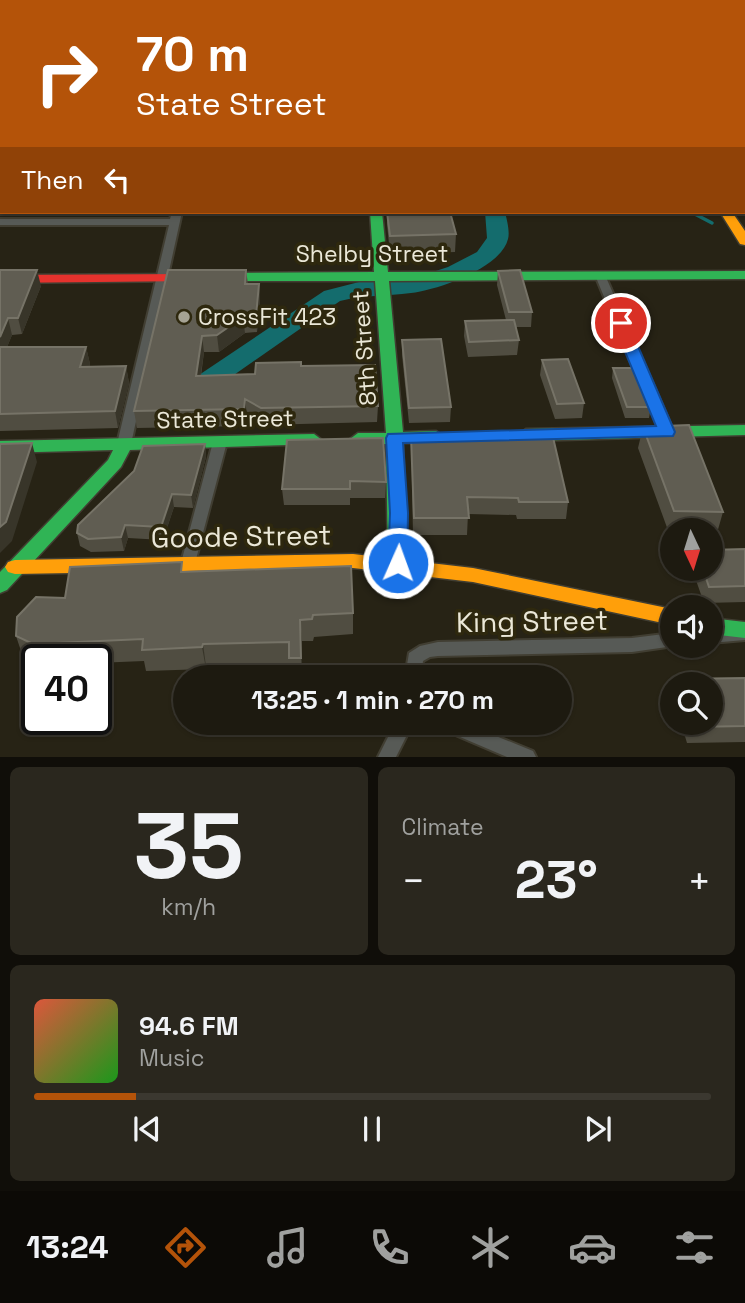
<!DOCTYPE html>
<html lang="en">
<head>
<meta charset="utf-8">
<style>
  body { margin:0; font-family:"Space Grotesk",sans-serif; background:#2a271e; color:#f1f3f6; height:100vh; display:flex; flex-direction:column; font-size:26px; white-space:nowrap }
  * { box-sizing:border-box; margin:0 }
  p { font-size:23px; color:#a0a19f }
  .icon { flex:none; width:38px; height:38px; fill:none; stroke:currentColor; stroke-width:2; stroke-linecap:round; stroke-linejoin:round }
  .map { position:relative; height:757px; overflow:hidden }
  .details { display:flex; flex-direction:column; gap:10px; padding:10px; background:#100e09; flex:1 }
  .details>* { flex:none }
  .top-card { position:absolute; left:0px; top:0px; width:746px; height:214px; box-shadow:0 2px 5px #0004,0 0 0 2px #3b3830; background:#b45309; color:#fff; overflow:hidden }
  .needle { width:46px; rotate:176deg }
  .controls { position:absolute; left:660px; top:518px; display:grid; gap:14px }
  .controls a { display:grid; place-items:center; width:63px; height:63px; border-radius:50%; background:#1d1a10; box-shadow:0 2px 5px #0004,0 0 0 2px #3b3830; font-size:35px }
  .speed { position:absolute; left:21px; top:644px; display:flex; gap:14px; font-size:35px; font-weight:700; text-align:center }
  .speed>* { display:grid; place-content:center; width:91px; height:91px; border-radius:50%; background:#1d1a10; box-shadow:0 2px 5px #0004,0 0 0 2px #3b3830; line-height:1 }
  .speed .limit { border:4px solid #111; border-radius:10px; background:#fff; color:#111 }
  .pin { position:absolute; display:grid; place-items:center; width:60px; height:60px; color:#fff; margin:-30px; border:4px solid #fff; border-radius:50%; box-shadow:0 2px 7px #0007 }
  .me { position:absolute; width:77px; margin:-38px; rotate:2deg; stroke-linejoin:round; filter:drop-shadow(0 0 5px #0008) }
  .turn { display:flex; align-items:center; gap:24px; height:147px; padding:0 21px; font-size:32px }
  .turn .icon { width:91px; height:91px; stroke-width:2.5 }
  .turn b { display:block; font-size:49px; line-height:60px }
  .then { display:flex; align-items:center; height:66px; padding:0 21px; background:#0003; gap:14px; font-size:26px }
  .big { font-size:52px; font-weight:700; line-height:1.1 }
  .details .widget { flex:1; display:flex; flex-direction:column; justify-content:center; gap:10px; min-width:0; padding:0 24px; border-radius:10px; background:#2a271e }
  .details .dial { align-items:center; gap:0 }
  .dial b { font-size:91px; line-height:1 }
  .song { display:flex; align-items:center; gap:21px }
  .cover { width:84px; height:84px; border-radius:10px; background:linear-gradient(135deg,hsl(10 70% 55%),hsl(120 70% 35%)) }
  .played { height:7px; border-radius:4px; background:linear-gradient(90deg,#b45309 15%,#3b3830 15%) }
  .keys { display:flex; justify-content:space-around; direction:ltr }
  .heat { display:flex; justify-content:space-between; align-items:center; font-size:38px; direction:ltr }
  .details .tiles { flex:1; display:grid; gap:10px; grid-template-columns:1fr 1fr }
  .widget:last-child { grid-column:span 2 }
  .trip { position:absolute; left:173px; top:665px; width:399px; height:70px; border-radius:35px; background:#1d1a10; box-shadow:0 2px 5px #0004,0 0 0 2px #3b3830; font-weight:700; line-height:70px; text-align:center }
  .menu { display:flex; height:112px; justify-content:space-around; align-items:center; background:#0c0a06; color:#a0a19f }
  .menu .icon { width:49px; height:49px }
  .menu .active { color:#b45309 }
  .menu b { font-size:32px; color:#f1f3f6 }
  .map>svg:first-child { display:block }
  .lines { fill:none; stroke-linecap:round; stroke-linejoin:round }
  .stream { stroke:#146c6d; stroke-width:3.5 }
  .river { fill:#146c6d; fill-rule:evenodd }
  .street-casing { stroke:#413e32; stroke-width:4 }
  .fast-casing { stroke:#413e32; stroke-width:3 }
  .slow-casing { stroke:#413e32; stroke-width:3 }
  .jam-casing { stroke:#413e32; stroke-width:3 }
  .street { fill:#575a56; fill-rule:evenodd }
  .fast { fill:#30b455; fill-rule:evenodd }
  .slow { fill:#ff9f0a; fill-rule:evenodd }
  .jam { fill:#e5322d; fill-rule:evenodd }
  .wall { fill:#504d41 }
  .shaded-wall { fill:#383529 }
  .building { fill:#605d52; stroke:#767367; stroke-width:2 }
  .route { fill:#1a73e8; stroke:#114b97; stroke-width:2 }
  .poi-dot { fill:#a6a394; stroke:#2e280e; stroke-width:2.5 }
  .labels { text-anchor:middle; stroke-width:7; stroke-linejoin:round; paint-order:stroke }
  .street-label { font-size:23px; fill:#ebe8d8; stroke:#2e280e }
  .poi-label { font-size:23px; fill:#ebe8d8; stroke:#2e280e; text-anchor:start }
  .near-street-label { font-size:28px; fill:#ebe8d8; stroke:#2e280e }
</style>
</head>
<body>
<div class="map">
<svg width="745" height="757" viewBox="0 0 745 757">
  <rect width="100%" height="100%" fill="#272315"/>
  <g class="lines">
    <!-- stream -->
    <path class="stream" d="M691,212l21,11"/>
    <!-- river -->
    <path class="river" d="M328,0h16l-17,2z
      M485,212h20c2,8 5,20 3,27 -7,29 -70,51 -97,54 -24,3 -47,2 -71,8l-129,90 -9,2 -9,-2 -4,-6 4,-6 131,-88 35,-9 52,-3 37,-12 29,-15 10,-14z"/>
    <defs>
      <path id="street" d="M222,0h6l-7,2z
        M601,0h6l1,2h-6z
        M744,107h1v4h-1z
        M744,156h1v6h-1z
        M0,171h2v6h-2z
        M172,212h10l-51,232 -7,4 -7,-4 52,-219h-169v-6h170z
        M600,272l5,3 69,157 -2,3 -5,1 -7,-4 -65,-157z
        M220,438l7,4 -32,121 -2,4 -5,2 -5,-2 -2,-4 32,-121z
        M745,628v12l-35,3v-13z
        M672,633v13h2l-42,6 -194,4 -8,1 -7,4 -2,16h-16l4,-24 11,-7 18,-4 194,-4z
        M395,723h18l-17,34h-18z
        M436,723h28l69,28 3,6h-29l-68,-29z"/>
      <path id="fast" d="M23,0h8l-9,2z
        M744,31h1v6h-1z
        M370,212h12l6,60 357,-1v8l-356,2 14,151 33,-1 8,6 -8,6h-33l5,120 -3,5 -7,2 -7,-2 -3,-5 -2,-119 -28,1 -8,-6 8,-6h28l-11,-152h-151l-7,-4 7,-4 150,-1z
        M745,425v10l-219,6 -8,-6 8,-6z
        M314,434l8,6 -2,4 -190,6 -9,17 -114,123 -7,3v-21l108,-112 5,-10 -113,3v-12z
        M710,618l35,4v16l-35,-4z"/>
      <path id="slow" d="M380,0h9l1,2h-9z
        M744,199l1,1v9l-1,-1z
        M720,212h12l13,19v14l-5,-1z
        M353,554l120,14 199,41v16l-199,-43 -120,-14 -338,6 -7,-2 -3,-5 3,-5 7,-2z"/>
      <path id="jam" d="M398,0h9l1,2h-9z
        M2,36v8l-2,1v-8z
        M0,125h2v6h-2z
        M189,274l7,4 -2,3 -194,2v-8z"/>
    </defs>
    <!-- street casing -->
    <use href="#street" class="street-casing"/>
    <!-- fast casing -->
    <use href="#fast" class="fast-casing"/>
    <!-- slow casing -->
    <use href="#slow" class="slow-casing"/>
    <!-- jam casing -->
    <use href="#jam" class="jam-casing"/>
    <!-- street -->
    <use href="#street" class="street"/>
    <!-- fast -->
    <use href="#fast" class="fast"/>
    <!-- slow -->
    <use href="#slow" class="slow"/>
    <!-- jam -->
    <use href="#jam" class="jam"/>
  </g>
  <!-- wall -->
  <path class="wall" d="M2,74v34h-2v-31z
    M387,212h73l-1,2h-8l5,20 -1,18 -65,2 -3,-30z
    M0,270l41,16 -19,48 -10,1 -5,12h79l4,17 -1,3 37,-1 3,17 -11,45 -118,3z
    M246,270l2,14h11l1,15 -3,33 -12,1 -26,19h-15l-3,24 54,-2 46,-8 77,40 -1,16 -115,3 -15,-10 -1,11 -109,2 -3,-17z
    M498,271l34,41 -1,15h-15l3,13 -2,15 -49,2 -4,-21 1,-15 41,-1 -9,-35z
    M402,340l49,67 -1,15 -41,1 -7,-68z
    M542,360l42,43 -2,15 -27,1 -15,-44z
    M613,368l38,39 -2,11h-24l-13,-40z
    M643,427l80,85 -6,21h-7v-3h-38v3h-3l-31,-85z
    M411,436l157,66 -2,17h-49l-1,-4 -48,-1 -1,21h-54z
    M287,440l99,42 -1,16h-35v7h-66l-2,-16z
    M205,444l1,13 -13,51 -19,-1 -11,33 -35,-2 -4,13 -33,1 -11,-6 -3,-13z
    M745,549v53l-41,1 -12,-34h18z
    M184,572l169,41v21l-39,3 -1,4h-11v36h-12l-1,-14 -83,3v3l-60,2 -2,-10 -48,2v-3h-59v4l-14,-7 -7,-21 49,-38z
    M745,678v64l-58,1 -6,-20h29v-39h-34l2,-5z"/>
  <!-- shaded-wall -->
  <path class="shaded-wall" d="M37,270l4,16 -19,48 -4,-16z
    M259,284l1,15 -3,33 -1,-16z
    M243,317l2,16 -26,19 -2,-17z
    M8,318l4,17 -12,29v-27z
    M202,336l2,16 -6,40 -2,-16z
    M86,347l4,17 -6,20 -4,-17z
    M126,366l3,17 -11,45 -3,-17z
    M245,399l2,16 -1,11 -2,-17z
    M32,443l5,19 -25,79 -12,12v-26z
    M205,444l1,13 -13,51 -2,-13z
    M172,494l2,13 -11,33 -2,-13z
    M125,525l3,13 -4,13 -3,-14z
    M300,620l2,21v36l-1,-19z
    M203,644l3,22v3l-4,-22z"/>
  <!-- building -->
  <path class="building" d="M2,74v22h-2v-19z
    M387,212h63l6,22 -66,2z
    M0,270h37l-19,48h-10l-8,19z
    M168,270h78l-1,14h14l-3,32 -13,1 -26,18 -15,1 -6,40 59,-2 1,-11 45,-1v4l74,-1 3,41 -117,2 -16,-9 -1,10 -110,2z
    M520,270l12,42h-23l-11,-41z
    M514,320l5,20 -50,2 -4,-21z
    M441,339l10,68 -42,1 -7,-68z
    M0,347h86l-6,20 46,-1 -11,45 -115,3z
    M568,359l16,44 -27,1 -15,-44z
    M613,368h23l15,39h-24z
    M689,425l34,87 -49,-1 -31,-84z
    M552,433l16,69h-49l-1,-4 -51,-1 2,21h-55l-3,-82z
    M383,438l3,44 -36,-1v8h-68l5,-49z
    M32,443l-26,79 -6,5v-83z
    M205,444l-14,51 -19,-1 -11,33 -36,-2 -4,12 -33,2 -11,-6 1,-8 56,-54 9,-25z
    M745,549v37l-36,1 -6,-18h7v-19z
    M182,562l-1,10 170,-6 2,47 -40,2 -1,4 -12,1 1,38h-12v-16l-86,2 -1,3 -60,3 1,-11 -110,5 -17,-8 1,-19 19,-20 29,1 5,-31z
    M745,678v48l-53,1 -1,-4h19v-39h-31l-1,-5z"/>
  <!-- route -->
  <path class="route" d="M621,319l7,4 47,109 -2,4 -270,7 5,70 -1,50 -3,5 -6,2 -7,-2 -3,-5 2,-50 -4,-75 2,-4 268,-8 -43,-103z"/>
  <!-- markers -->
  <circle class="poi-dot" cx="184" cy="317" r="7"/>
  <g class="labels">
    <!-- street labels -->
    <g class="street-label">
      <text x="372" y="262">Shelby Street</text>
      <text transform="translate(364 348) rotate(-94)" y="8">8th Street</text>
      <text transform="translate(225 419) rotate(-1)" y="8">State Street</text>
    </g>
    <!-- poi labels -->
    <g class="poi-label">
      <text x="198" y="325">CrossFit 423</text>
    </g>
    <!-- near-street labels -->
    <g class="near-street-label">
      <text transform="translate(241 536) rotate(-1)" y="10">Goode Street</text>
      <text transform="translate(532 621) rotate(-1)" y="10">King Street</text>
    </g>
  </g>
</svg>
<div class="controls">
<a><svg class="needle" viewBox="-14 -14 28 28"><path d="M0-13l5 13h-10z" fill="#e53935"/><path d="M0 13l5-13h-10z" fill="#a0a19f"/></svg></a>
<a><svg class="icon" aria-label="sound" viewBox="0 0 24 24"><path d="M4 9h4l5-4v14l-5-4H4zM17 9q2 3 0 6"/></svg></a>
<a><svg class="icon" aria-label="search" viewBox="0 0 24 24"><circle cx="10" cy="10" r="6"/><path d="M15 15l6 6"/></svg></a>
</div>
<div class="speed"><div class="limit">40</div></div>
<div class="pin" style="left:621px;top:323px;background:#d93025"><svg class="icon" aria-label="arrive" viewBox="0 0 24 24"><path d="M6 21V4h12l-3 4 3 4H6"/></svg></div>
<svg class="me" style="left:398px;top:563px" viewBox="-20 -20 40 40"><circle r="17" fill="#1a73e8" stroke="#fff" stroke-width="3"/><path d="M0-11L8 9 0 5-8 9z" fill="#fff"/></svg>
<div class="trip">13:25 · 1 min · 270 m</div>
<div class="top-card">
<div class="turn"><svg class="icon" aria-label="right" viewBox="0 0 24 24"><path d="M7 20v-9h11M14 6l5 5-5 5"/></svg><div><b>70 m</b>State Street</div></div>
<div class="then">Then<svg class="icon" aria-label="left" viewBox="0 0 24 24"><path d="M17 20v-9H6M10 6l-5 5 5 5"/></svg></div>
</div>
</div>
<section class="details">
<div class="tiles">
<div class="widget dial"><b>35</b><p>km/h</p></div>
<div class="widget"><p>Climate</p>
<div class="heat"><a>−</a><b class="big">23°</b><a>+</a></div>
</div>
<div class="widget">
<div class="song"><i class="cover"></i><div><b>94.6 FM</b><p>Music</p></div></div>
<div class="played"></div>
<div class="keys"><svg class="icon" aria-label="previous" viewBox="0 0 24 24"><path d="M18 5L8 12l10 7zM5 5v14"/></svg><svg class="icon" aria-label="pause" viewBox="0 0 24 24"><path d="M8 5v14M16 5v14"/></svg><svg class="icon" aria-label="next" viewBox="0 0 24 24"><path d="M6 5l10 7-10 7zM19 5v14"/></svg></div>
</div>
</div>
</section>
<nav class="menu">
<b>13:24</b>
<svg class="icon active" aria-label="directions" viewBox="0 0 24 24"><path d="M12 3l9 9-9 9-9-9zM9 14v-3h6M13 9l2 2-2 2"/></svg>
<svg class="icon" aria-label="music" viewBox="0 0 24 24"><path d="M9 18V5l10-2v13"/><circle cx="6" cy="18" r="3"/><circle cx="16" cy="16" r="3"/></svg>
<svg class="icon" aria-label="phone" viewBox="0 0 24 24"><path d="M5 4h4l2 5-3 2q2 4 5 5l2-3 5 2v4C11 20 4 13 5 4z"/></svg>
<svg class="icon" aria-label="climate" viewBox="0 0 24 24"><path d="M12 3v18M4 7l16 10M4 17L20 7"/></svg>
<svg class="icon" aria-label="car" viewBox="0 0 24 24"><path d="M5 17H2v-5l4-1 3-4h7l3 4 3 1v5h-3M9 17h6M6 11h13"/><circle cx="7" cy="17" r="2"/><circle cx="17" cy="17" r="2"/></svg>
<svg class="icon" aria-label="filters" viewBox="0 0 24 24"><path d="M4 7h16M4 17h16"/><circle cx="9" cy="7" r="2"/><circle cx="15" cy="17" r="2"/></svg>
</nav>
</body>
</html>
